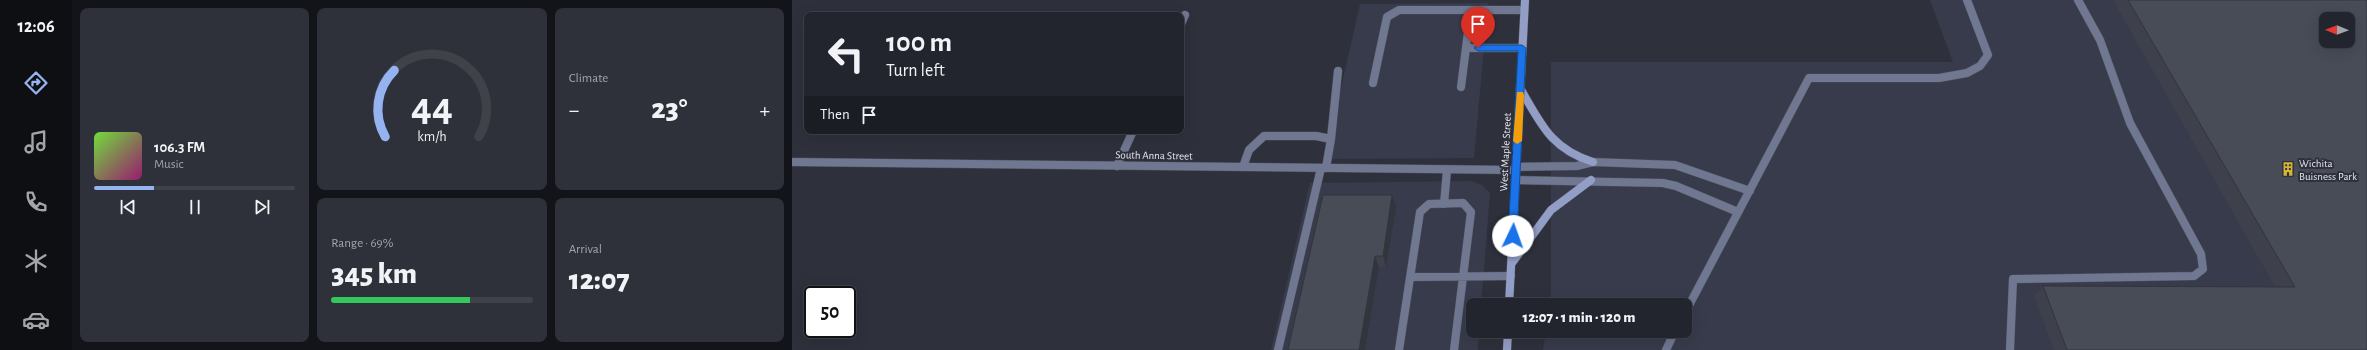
<!DOCTYPE html>
<html lang="en">
<head>
<meta charset="utf-8">
<style>
  body { margin:0; font-family:"Alegreya Sans",sans-serif; background:#2e3139; color:#f1f3f6; height:100vh; display:flex; flex-direction:column; font-size:15px; white-space:nowrap }
  * { box-sizing:border-box; margin:0 }
  p { font-size:13px; color:#a2a5aa }
  .icon { flex:none; width:22px; height:22px; fill:none; stroke:currentColor; stroke-width:2; stroke-linecap:round; stroke-linejoin:round }
  .map { position:relative; flex:1; overflow:hidden }
  .sheet { display:flex; flex-direction:column; gap:8px; padding:8px; background:#131419; width:720px }
  .sheet>* { flex:none }
  .guide { position:absolute; left:12px; top:12px; width:380px; height:122px; border-radius:8px; box-shadow:0 4px 16px #0002,0 0 0 1px #3f4249; background:#22252d; color:#f1f3f6; overflow:hidden }
  .needle { width:26px; rotate:271deg }
  .fabs { position:absolute; left:1527px; top:12px; display:grid; gap:8px }
  .fabs a { display:grid; place-items:center; width:36px; height:36px; border-radius:8px; background:#22252d; box-shadow:0 4px 16px #0002,0 0 0 1px #3f4249; font-size:20px }
  .speed { position:absolute; left:12px; top:286px; display:flex; gap:8px; font-size:20px; font-weight:700; text-align:center }
  .speed>* { display:grid; place-content:center; width:52px; height:52px; border-radius:50%; background:#22252d; box-shadow:0 4px 16px #0002,0 0 0 1px #3f4249; line-height:1 }
  .speed .limit { border:2px solid #111; border-radius:6px; background:#fff; color:#111 }
  .pin { position:absolute; display:grid; place-items:center; width:34px; height:34px; color:#fff; margin:-41px -17px; border-radius:50% 50% 50% 0; rotate:-45deg; box-shadow:0 0 4px #0007 }
  .pin .icon { rotate:45deg }
  .me { position:absolute; width:44px; margin:-22px; rotate:3deg; stroke-linejoin:round; filter:drop-shadow(0 0 3px #0008) }
  .turn { display:flex; align-items:center; gap:14px; height:84px; padding:0 16px; font-size:18px }
  .turn .icon { width:52px; height:52px; stroke-width:2.5 }
  .turn b { display:block; font-size:28px; line-height:34px }
  .then { display:flex; align-items:center; height:38px; padding:0 16px; background:#0003; gap:8px; font-size:15px }
  .big { font-size:30px; font-weight:800; line-height:1.1 }
  .sheet .tile { flex:1; display:flex; flex-direction:column; justify-content:center; gap:6px; min-width:0; padding:0 14px; border-radius:8px; background:#2e3139 }
  .sheet .dial { align-items:center; gap:0 }
  .dial svg { height:104px; overflow:visible; fill:none; stroke:#3f4249; stroke-width:7; stroke-linecap:round; text-anchor:middle }
  .dial text { fill:#f1f3f6; stroke:none }
  .song { display:flex; align-items:center; gap:12px }
  .cover { width:48px; height:48px; border-radius:6px; background:linear-gradient(135deg,hsl(100 70% 55%),hsl(320 70% 35%)) }
  .played { height:4px; border-radius:2px; background:linear-gradient(90deg,#95b2f1 30%,#3f4249 30%) }
  .keys { display:flex; justify-content:space-around; direction:ltr }
  .heat { display:flex; justify-content:space-between; align-items:center; font-size:22px; direction:ltr }
  .charge { height:6px; border-radius:3px; background:linear-gradient(90deg,#34c759 69%,#3f4249 0) }
  .sheet .tiles { flex:1; display:grid; gap:8px; grid-template-columns:repeat(3,1fr) }
  .tile:first-child { grid-row:span 2 }
  .trip { position:absolute; left:674px; top:298px; width:226px; height:40px; border-radius:8px; background:#22252d; box-shadow:0 4px 16px #0002,0 0 0 1px #3f4249; font-weight:800; line-height:40px; text-align:center }
  main { display:flex; flex:1; min-height:0 }
  .dock { display:flex; flex-direction:column; width:72px; justify-content:space-around; align-items:center; background:#0e0f12; color:#a2a5aa }
  .dock .icon { width:28px; height:28px }
  .dock .active { color:#95b2f1 }
  .dock b { font-size:18px; color:#f1f3f6 }
  .map>svg:first-child { display:block }
  .built { fill:#373b4b; fill-rule:evenodd }
  .lines { fill:none; stroke-linecap:round; stroke-linejoin:round }
  .lane-casing { stroke:#4b4e58; stroke-width:9 }
  .street-casing { stroke:#4b4e58; stroke-width:9 }
  .secondary-casing { stroke:#4b4e58; stroke-width:9 }
  .lane { stroke:#707791; stroke-width:8 }
  .street { stroke:#707791; stroke-width:8 }
  .secondary { stroke:#939ec7; stroke-width:8 }
  .wall { fill:#3e414b }
  .shaded-wall { fill:#32353d }
  .building { fill:#484c57; stroke:#32353d; fill-rule:evenodd }
  .route { fill:#1a73e8; stroke:#114b97 }
  .slow { fill:#f59e0b }
  .labels { text-anchor:middle; stroke-width:4; stroke-linejoin:round; paint-order:stroke }
  .street-label { font-size:11px; fill:#e4e6ed; stroke:#2e313c }
  .poi-label { font-size:11px; fill:#e4e6ed; stroke:#2e313c; text-anchor:start }
</style>
</head>
<body>
<main>
<nav class="dock">
<b>12:06</b>
<svg class="icon active" aria-label="directions" viewBox="0 0 24 24"><path d="M12 3l9 9-9 9-9-9zM9 14v-3h6M13 9l2 2-2 2"/></svg>
<svg class="icon" aria-label="music" viewBox="0 0 24 24"><path d="M9 18V5l10-2v13"/><circle cx="6" cy="18" r="3"/><circle cx="16" cy="16" r="3"/></svg>
<svg class="icon" aria-label="phone" viewBox="0 0 24 24"><path d="M5 4h4l2 5-3 2q2 4 5 5l2-3 5 2v4C11 20 4 13 5 4z"/></svg>
<svg class="icon" aria-label="climate" viewBox="0 0 24 24"><path d="M12 3v18M4 7l16 10M4 17L20 7"/></svg>
<svg class="icon" aria-label="car" viewBox="0 0 24 24"><path d="M5 17H2v-5l4-1 3-4h7l3 4 3 1v5h-3M9 17h6M6 11h13"/><circle cx="7" cy="17" r="2"/><circle cx="17" cy="17" r="2"/></svg>
</nav>
<section class="sheet">
<div class="tiles">
<div class="tile">
<div class="song"><i class="cover"></i><div><b>106.3 FM</b><p>Music</p></div></div>
<div class="played"></div>
<div class="keys"><svg class="icon" aria-label="previous" viewBox="0 0 24 24"><path d="M18 5L8 12l10 7zM5 5v14"/></svg><svg class="icon" aria-label="pause" viewBox="0 0 24 24"><path d="M8 5v14M16 5v14"/></svg><svg class="icon" aria-label="next" viewBox="0 0 24 24"><path d="M6 5l10 7-10 7zM19 5v14"/></svg></div>
</div>
<div class="tile dial"><svg viewBox="0 0 100 80">
<path d="M14 69A42 42 0 1 1 86 69"/>
<path d="M14 69A42 42 0 0 1 21 18" stroke="#95b2f1"/>
<text x="50" y="56" font-size="32" font-weight="700">44</text>
<text x="50" y="72" font-size="11">km/h</text>
</svg></div>
<div class="tile"><p>Climate</p>
<div class="heat"><a>−</a><b class="big">23°</b><a>+</a></div>
</div>
<div class="tile"><p>Range · 69%</p><b class="big">345 km</b><div class="charge"></div></div>
<div class="tile"><p>Arrival</p><b class="big">12:07</b></div>
</div>
</section>
<div class="map">
<svg width="1575" height="350" viewBox="0 0 1575 350">
  <rect width="100%" height="100%" fill="#2e313c"/>
  <!-- built -->
  <path class="built" d="M1138,0h437v350h-824l3,-19h139v-26h-136l2,-14v-229h402zM1534,19h22v22h-22z
    M696,3l-14,155 -149,1 35,-155z
    M679,181l11,4 8,8 -9,112h-8v26h6l-1,19h-207l39,-167z"/>
  <g class="lines">
    <defs>
      <path id="lane" d="M389,24l4,-9
        M674,48h56
        M581,83l14,-66 12,-7h125
        M669,87l8,-63
        M539,139l7,-68
        M325,166l16,-35
        M451,167l6,-17 15,-14h52l15,3 -5,29
        M724,167l61,-1 16,-4 82,3 75,26
        M723,180l148,3 13,3 62,26
        M652,204l3,-34
        M619,277l100,-1
        M893,313l124,-235h130l28,-5 13,-7 8,-11 -21,-55
        M486,350l43,-182
        M607,350l21,-138 9,-8 34,-1 8,9 -17,138
        M874,350l9,-19
        M1218,350l3,-71 181,-3 9,-7 -2,-15 -71,-131 -30,-83 -22,-40"/>
      <path id="street" d="M0,162l724,8"/>
      <path id="secondary" d="M728,88c21,36 31,61 73,74
        M720,263l39,-53 40,-30
        M717,305l16,-305
        M715,350l1,-19"/>
    </defs>
    <!-- lane casing -->
    <use href="#lane" class="lane-casing"/>
    <!-- street casing -->
    <use href="#street" class="street-casing"/>
    <!-- secondary casing -->
    <use href="#secondary" class="secondary-casing"/>
    <!-- lane -->
    <use href="#lane" class="lane"/>
    <!-- street -->
    <use href="#street" class="street"/>
    <!-- secondary -->
    <use href="#secondary" class="secondary"/>
  </g>
  <!-- wall -->
  <path class="wall" d="M1321,0h254v350h-313l-20,-54 9,-10 232,1z
    M604,207l-10,60h-7l-14,83h-77z"/>
  <!-- shaded-wall -->
  <path class="shaded-wall" d="M600,195l4,12 -10,60 -3,-11z
    M583,256l4,11 -14,83h-6z"/>
  <!-- building -->
  <path class="building" d="M1336,0h239v350h-300l-24,-64 252,1zM1534,19h22v22h-22z
    M531,195h69l-9,61h-8l-16,94h-71z"/>
  <!-- route -->
  <path class="route" d="M730,45l4,3 -9,188 -4,4 -5,-4 10,-185h-40l-4,-3 4,-3z"/>
  <!-- slow -->
  <path class="slow" d="M725,92h6l1,3 -2,46 -5,3 -4,-3z"/>
  <!-- icons -->
  <defs>
    <symbol id="building-bare" viewBox="-9 -9 18 18"><path d="M-4-6H4V6H1V3H-1V6H-4ZM-2.5-4.3h1.7v1.8h-1.7ZM.8-4.3h1.7v1.8H.8ZM-2.5-1h1.7V.8h-1.7ZM.8-1h1.7V.8H.8Z" fill="#d8b434" stroke="#2e313c" stroke-width="2.5" paint-order="stroke"/></symbol>
  </defs>
  <g fill-rule="evenodd">
    <use href="#building-bare" x="1486" y="159" width="20" height="20"/>
  </g>
  <g class="labels">
    <!-- street labels -->
    <g class="street-label">
      <text transform="translate(713 152) rotate(-87)" y="4">West Maple Street</text>
      <text transform="translate(362 155) rotate(1)" y="4">South Anna Street</text>
    </g>
    <!-- poi labels -->
    <g class="poi-label">
      <text x="1507" y="167">Wichita<tspan x="1507" dy="13">Buisness Park</tspan></text>
    </g>
  </g>
</svg>
<div class="fabs">
<a><svg class="needle" viewBox="-14 -14 28 28"><path d="M0-13l5 13h-10z" fill="#e53935"/><path d="M0 13l5-13h-10z" fill="#a2a5aa"/></svg></a>
</div>
<div class="speed"><div class="limit">50</div></div>
<div class="pin" style="left:686px;top:48px;background:#d93025"><svg class="icon" aria-label="arrive" viewBox="0 0 24 24"><path d="M6 21V4h12l-3 4 3 4H6"/></svg></div>
<svg class="me" style="left:721px;top:236px" viewBox="-20 -20 40 40"><circle r="19" fill="#fff"/><path d="M0-13L10 11 0 6-10 11z" fill="#1a73e8"/></svg>
<div class="trip">12:07 · 1 min · 120 m</div>
<div class="guide">
<div class="turn"><svg class="icon" aria-label="left" viewBox="0 0 24 24"><path d="M17 20v-9H6M10 6l-5 5 5 5"/></svg><div><b>100 m</b>Turn left</div></div>
<div class="then">Then<svg class="icon" aria-label="arrive" viewBox="0 0 24 24"><path d="M6 21V4h12l-3 4 3 4H6"/></svg></div>
</div>
</div>
</main>
</body>
</html>
